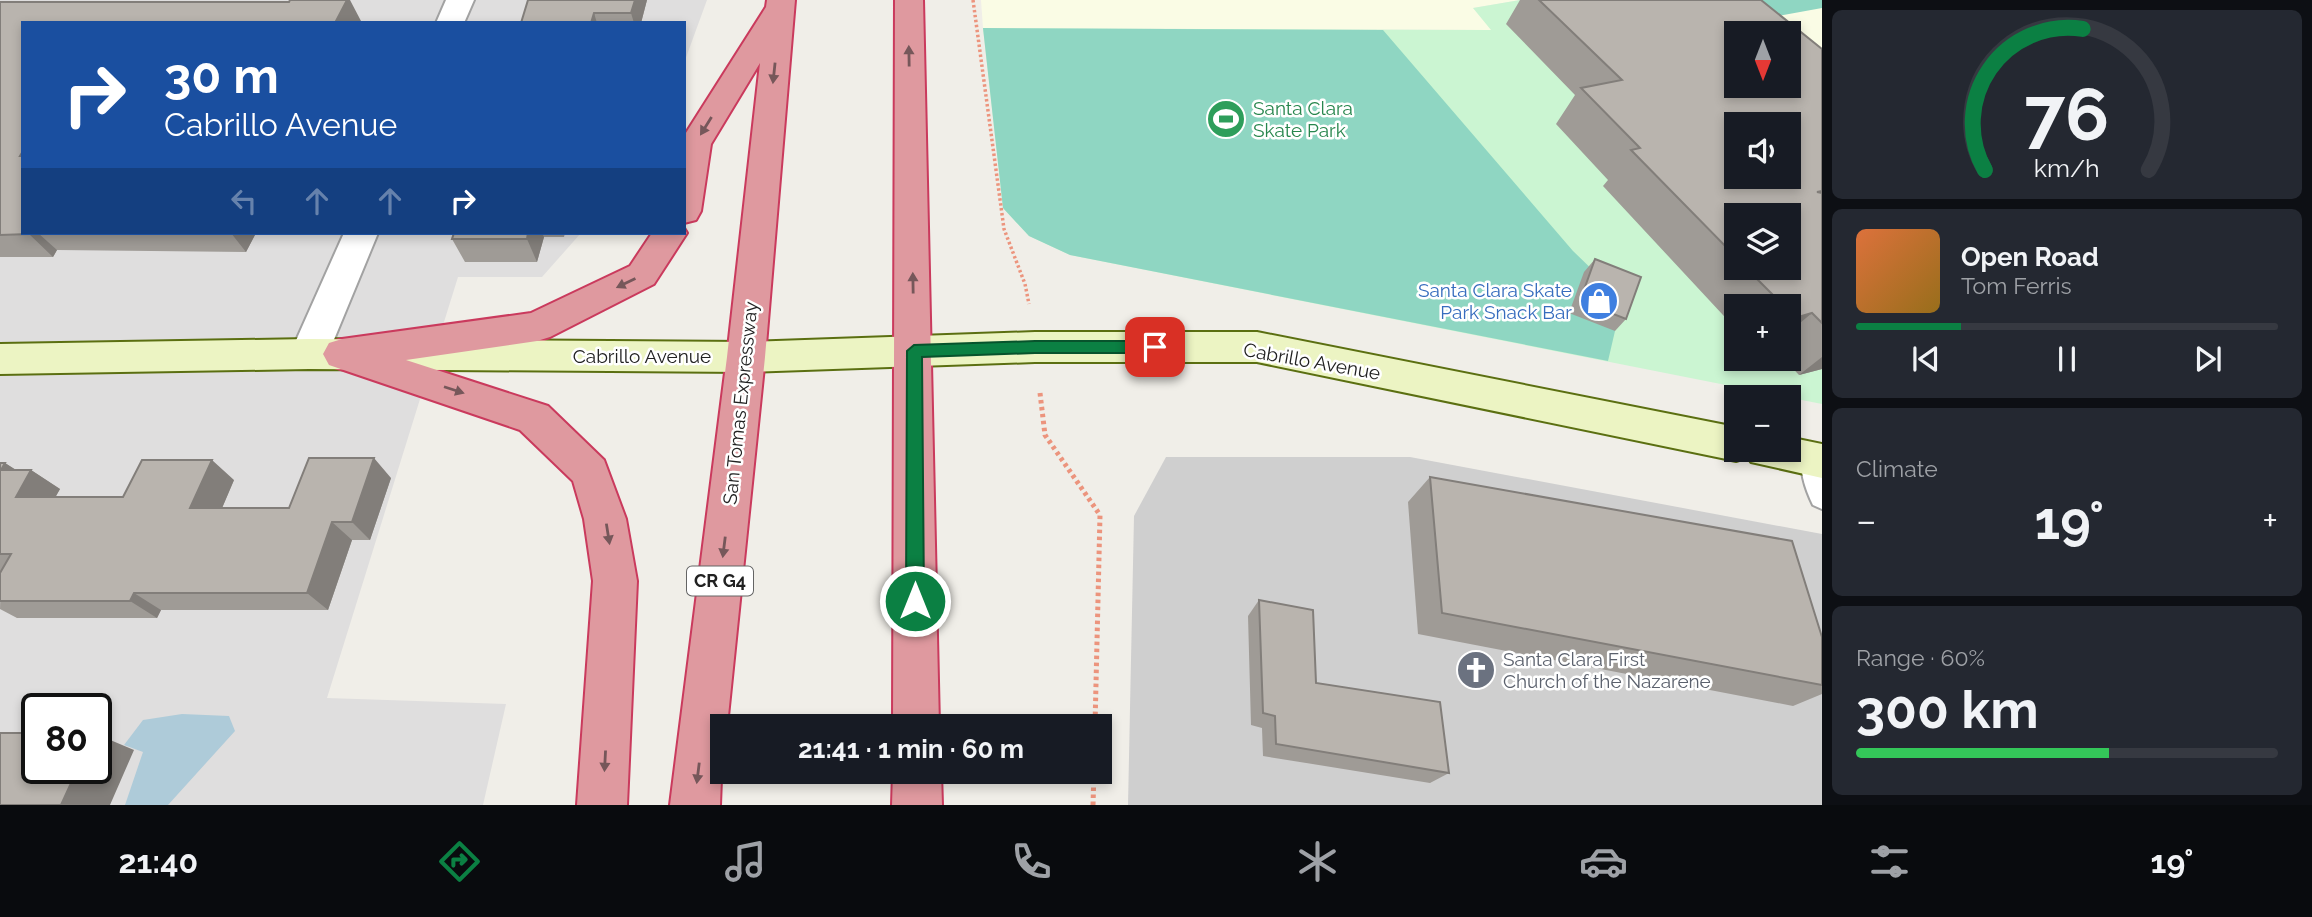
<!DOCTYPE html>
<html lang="en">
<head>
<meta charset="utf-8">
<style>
  body { margin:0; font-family:Raleway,sans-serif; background:#242831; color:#f1f3f6; height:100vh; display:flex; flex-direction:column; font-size:26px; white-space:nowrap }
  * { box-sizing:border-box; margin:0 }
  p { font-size:23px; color:#9ea1a6 }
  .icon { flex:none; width:38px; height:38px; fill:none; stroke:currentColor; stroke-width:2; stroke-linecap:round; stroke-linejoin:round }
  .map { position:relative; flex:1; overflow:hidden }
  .side { display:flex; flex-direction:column; gap:10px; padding:10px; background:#0d0f14; width:490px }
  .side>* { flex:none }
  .guide { position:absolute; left:21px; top:21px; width:665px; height:214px; border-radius:0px; box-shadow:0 4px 10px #0003; background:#1a4fa0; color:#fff; overflow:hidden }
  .needle { width:46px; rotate:180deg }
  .controls { position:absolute; left:1724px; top:21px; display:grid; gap:14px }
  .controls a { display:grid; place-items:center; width:77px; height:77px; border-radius:0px; background:#171b24; box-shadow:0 4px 10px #0003; font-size:35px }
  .speed { position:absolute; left:21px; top:693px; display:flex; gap:14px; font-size:35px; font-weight:700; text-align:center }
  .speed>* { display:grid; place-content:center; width:91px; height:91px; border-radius:50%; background:#171b24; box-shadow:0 4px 10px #0003; line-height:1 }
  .speed .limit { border:4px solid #111; border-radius:10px; background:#fff; color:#111 }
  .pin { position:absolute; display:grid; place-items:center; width:60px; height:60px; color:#fff; margin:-30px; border-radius:14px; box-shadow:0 4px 10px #0006 }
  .me { position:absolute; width:77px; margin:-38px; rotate:0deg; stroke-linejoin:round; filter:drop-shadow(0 0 5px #0008) }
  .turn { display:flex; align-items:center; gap:24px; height:147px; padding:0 28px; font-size:32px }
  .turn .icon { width:91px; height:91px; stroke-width:2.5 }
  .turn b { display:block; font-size:49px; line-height:60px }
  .lanes { display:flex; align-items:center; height:66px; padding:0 28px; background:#0003; justify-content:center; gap:35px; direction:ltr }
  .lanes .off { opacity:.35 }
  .big { font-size:52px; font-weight:700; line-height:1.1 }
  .side .tile { flex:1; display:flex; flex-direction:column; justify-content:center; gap:10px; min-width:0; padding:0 24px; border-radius:10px; background:#242831 }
  .side .dial { align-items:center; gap:0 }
  .dial svg { height:182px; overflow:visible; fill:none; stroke:#363941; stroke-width:7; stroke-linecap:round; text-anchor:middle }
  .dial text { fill:#f1f3f6; stroke:none }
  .song { display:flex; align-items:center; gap:21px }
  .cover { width:84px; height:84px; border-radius:10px; background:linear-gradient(135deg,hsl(20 70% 55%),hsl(40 70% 35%)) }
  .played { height:7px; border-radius:4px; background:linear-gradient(90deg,#0b8043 25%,#363941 25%) }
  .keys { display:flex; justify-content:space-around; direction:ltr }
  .heat { display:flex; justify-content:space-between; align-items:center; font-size:38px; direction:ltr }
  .charge { height:10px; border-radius:5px; background:linear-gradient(90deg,#34c759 60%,#363941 0) }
  .trip { position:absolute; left:710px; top:714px; width:402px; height:70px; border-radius:0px; background:#171b24; box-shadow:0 4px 10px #0003; font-weight:700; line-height:70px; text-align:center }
  .tab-bar { display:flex; height:112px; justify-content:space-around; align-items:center; background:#090b0e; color:#9ea1a6 }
  .tab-bar .icon { width:49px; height:49px }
  .tab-bar .current { color:#0b8043 }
  .tab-bar b { font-size:32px; color:#f1f3f6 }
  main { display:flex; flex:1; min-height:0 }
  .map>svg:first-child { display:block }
  .residential { fill:#dfdede; fill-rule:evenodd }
  .education { fill:#fafce5 }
  .religious { fill:#cfcfcf }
  .park { fill:#cbf5d2; fill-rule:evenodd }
  .pitch { fill:#8fd6c2 }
  .water { fill:#aecbd9 }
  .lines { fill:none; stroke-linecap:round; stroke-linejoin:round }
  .lane-casing { stroke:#a2a2a2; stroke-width:4 }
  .street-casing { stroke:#a2a2a2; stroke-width:4 }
  .secondary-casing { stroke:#5b6f11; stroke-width:4 }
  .highway-casing { stroke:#ca3a5d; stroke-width:4 }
  .path-far1 { stroke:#ec947d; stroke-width:3.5; stroke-dasharray:2.5 2.5; stroke-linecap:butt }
  .path { stroke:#ec947d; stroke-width:5; stroke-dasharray:3.5 3.5; stroke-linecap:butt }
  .lane { fill:#fff; fill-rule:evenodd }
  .street { fill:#fff; fill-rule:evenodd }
  .secondary { fill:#ecf4c3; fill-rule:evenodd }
  .highway { fill:#df999f; fill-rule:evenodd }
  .wall { fill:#9f9b96; fill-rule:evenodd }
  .shaded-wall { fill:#827e7a }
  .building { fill:#b9b4ae; stroke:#827e7a; stroke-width:2; fill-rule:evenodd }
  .oneway { fill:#76575a }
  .route { fill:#0b8043; stroke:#07532c; stroke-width:2 }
  .labels { text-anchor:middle; stroke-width:5; stroke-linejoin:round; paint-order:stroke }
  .shield { fill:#fff; stroke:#646464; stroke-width:2 }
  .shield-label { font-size:18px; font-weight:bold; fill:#212121 }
  .leisure-label { font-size:19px; fill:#27864d; stroke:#fff; text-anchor:start }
  .shop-label { font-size:19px; fill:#366cbe; stroke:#fff; text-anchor:end }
  .street-label { font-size:19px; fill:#212121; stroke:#fff }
  .worship-label { font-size:19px; fill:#5b616d; stroke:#fff; text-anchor:start }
</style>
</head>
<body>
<main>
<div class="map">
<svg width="1822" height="805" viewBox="0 0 1822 805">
  <rect width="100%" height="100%" fill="#f0eee8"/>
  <!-- residential -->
  <path class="residential" d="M0,0h707l-23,63v-40h-661v210h558l-39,44h-84l-131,421 179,6 -23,101h-483zM37,709h59v59h-59z"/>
  <!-- education -->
  <path class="education" d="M981,0h539l-47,8 19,22 -509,-2z
    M1711,0h111v59l-34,-26z"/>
  <!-- religious -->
  <path class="religious" d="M1166,457h244l412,77v271h-694l6,-289z"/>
  <!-- park -->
  <path class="park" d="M1520,0l216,33v53h52l34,-27v345l-752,-149 -41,-19 -26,-28 -20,-180 508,2 -18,-22zM1736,124h52v53h-52zM1736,215h52v53h-52zM1736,306h52v53h-52z"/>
  <!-- pitch -->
  <path class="pitch" d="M1734,0h88v8l-65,12z
    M983,28l400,2 190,221 29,28 13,52 -7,30 -538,-106 -41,-19 -26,-28z"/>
  <!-- water -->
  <path class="water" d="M182,714l47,2 6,15 -67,74h-43l18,-53 -19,-7 19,-25z"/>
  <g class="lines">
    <defs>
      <path id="lane" d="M1813,449l9,3v57l-9,-4c-7,-14 -16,-39 -9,-53z"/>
      <path id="street" d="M446,0h28l-10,23h-28z
        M344,233h34l-50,121 -6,11 -13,4 -13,-4 -6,-11z"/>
      <path id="secondary" d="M1035,332h222l479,95v23h52v-13l34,7v34l-71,-16 -3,-5 -12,4 -479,-99h-222l-289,10 -437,-3 -309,5v-30l309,-5 437,3z"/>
      <path id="highway" d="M767,0h28l-30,357 -38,369h-4l-3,79h-50l57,-448 33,-294 -49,81 -10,67 -5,9 -12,3v-87l82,-129z
        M895,0h28l16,726h-46z
        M684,228l3,5 -33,51 -104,53 -13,4 -131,19 142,46 56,54 22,59 11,62 -10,224h-50l16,-224 -9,-62 -11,-38 -53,-51 -191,-65 -6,-11 6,-11 13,-4 189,-26 99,-47 22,-33h32z
        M893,772h48l1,33h-50z"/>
    </defs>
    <!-- lane casing -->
    <use href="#lane" class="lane-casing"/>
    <!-- street casing -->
    <use href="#street" class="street-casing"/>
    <!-- secondary casing -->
    <use href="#secondary" class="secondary-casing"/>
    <!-- highway casing -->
    <use href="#highway" class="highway-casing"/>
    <!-- path-far1 -->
    <path class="path-far1" d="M973,0l31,229 21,55 4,20"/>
    <!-- path -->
    <path class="path" d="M1040,393l5,42 55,80 -5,211
      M1093,805l1,-33"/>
    <!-- lane -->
    <use href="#lane" class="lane"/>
    <!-- street -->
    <use href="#street" class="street"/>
    <!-- secondary -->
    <use href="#secondary" class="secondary"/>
    <!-- highway -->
    <use href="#highway" class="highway"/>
  </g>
  <!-- wall -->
  <path class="wall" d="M528,0h119l-6,23h-120z
    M1520,0h241l61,49v320l-23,6 -15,-16h4v-53h-52v23l-133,-143 5,-6 -52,-56 19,-29 -69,-71zM1736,215l52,53h-52z
    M0,2l361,19 -1,2h-337v210h233l-10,19 -189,-2 -4,7h-53z
    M454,233h111l-1,4h-20l-7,25h-72l-13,-23z
    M1595,259l31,60 -11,12 -46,-18 15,-41z
    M0,463h5l11,7h15l29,19 -5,8h68l111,-17 -12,28h67l102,-30 -21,62h-18l-24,70h-167l-4,8h-140l-17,-9 1,-38h-1z
    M1430,477l392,160v57l-29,12 -375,-72 -10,-132z
    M1259,600l57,83 133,90 -19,10 -167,-27 -1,-28 -11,-3 -3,-109z"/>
  <!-- shaded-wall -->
  <path class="shaded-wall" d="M347,0h3l11,21 -1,2h-25z
    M635,0h12l-6,23h-7l-3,-10z
    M594,13l3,10h-6z
    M30,233h8l19,17 -4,7 -24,-23z
    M231,233h25l-10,19z
    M528,233h14l2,4 -7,25 -10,-23z
    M1812,313l-24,20v-10l7,-5z
    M1822,357v12l-23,6z
    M374,458l17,20 -21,62 -18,-18z
    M212,460l22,20 -20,47 -24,-19z
    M5,463l22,14 4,-7 29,19 -15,27 -29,-19 -15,-27z
    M332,522l20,18 -24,70 -21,-17z
    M134,593l27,17 -4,8 -27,-17z
    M96,734l38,16 -24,55h-49l17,-37h18z"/>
  <!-- building -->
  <path class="building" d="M290,0h57l-12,23h-312v128l-3,5h3v77h7l-1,1 -29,1v-233h289z
    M528,0h107l-4,13h-37l-3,10h-70z
    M1539,0h222l61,49v142l-5,1 5,1v130l-10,-10 -17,5 -7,-7v-5h-4l-38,-38h42v-53h-52v42l-105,-107 9,-2 -59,-60 41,-8zM1736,33h52v53h-52zM1736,124h52v53h-52z
    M454,233h74l-1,6h-75z
    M1595,259l46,18 -15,42 -46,-18z
    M309,458h65l-22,64h-20l-25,71h-173l-4,8h-130v-28l11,-19h-11v-91h5l-4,7h30l-15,27h107l19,-37h70l-22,48h99z
    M1430,477l362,64 30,96v48l-380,-72z
    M1259,600l54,10 3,73 124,19 9,71 -173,-29 -1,-28 -12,-3z
    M0,733h37v35h41l-17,37h-61z"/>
  <!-- one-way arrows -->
  <defs><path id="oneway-solid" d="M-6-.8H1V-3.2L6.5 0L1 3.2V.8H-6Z" transform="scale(1.75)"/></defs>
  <g class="oneway">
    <use href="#oneway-solid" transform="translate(909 56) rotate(-91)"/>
    <use href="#oneway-solid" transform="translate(774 73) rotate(96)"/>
    <use href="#oneway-solid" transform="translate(706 126) rotate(122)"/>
    <use href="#oneway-solid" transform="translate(626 283) rotate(154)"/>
    <use href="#oneway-solid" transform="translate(913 283) rotate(-91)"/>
    <use href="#oneway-solid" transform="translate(454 390) rotate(18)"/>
    <use href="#oneway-solid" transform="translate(608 534) rotate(81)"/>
    <use href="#oneway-solid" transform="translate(724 547) rotate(97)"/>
    <use href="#oneway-solid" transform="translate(605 761) rotate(93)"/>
    <use href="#oneway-solid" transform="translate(698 773) rotate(97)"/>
  </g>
  <!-- route -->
  <path class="route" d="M1035,341h120l8,6 -8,6h-120l-113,4 2,244 -2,6 -7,2 -6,-2 -3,-6 1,-250 7,-6z"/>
  <!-- icons -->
  <defs>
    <symbol id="stadium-disc" viewBox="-11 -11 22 22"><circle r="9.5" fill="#2e9e5b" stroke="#fff"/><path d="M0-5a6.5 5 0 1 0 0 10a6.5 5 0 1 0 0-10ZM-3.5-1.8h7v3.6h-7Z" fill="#fff"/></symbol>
    <symbol id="shop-disc" viewBox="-11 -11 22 22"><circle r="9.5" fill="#3f7fe0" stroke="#fff"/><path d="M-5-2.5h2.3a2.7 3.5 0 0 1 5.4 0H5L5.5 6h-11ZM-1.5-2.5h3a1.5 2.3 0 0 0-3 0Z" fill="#fff"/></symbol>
    <symbol id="church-disc" viewBox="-11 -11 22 22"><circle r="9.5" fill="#6b7280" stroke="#fff"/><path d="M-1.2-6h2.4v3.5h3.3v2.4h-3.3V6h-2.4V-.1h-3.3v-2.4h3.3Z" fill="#fff"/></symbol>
  </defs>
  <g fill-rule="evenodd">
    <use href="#stadium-disc" x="1204" y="97" width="44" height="44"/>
    <use href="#shop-disc" x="1577" y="279" width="44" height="44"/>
    <use href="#church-disc" x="1454" y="648" width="44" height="44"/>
  </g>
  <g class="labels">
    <!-- shield labels -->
    <rect class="shield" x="687" y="566.5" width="66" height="29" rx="5"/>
    <g class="shield-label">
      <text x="720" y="587">CR G4</text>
    </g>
    <!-- leisure labels -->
    <g class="leisure-label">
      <text x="1253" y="115">Santa Clara<tspan x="1253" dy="22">Skate Park</tspan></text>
    </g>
    <!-- shop labels -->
    <g class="shop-label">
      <text x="1572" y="297">Santa Clara Skate<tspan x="1572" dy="22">Park Snack Bar</tspan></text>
    </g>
    <!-- street labels -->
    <g class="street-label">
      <text x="642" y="363">Cabrillo Avenue</text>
      <text transform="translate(1312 361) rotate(10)" y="7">Cabrillo Avenue</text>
      <text transform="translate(740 403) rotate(-84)" y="7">San Tomas Expressway</text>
    </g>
    <!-- worship labels -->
    <g class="worship-label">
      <text x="1503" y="666">Santa Clara First<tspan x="1503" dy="22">Church of the Nazarene</tspan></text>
    </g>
  </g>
</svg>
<div class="controls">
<a><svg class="needle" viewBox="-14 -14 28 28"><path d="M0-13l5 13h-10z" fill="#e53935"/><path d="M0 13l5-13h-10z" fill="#9ea1a6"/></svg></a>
<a><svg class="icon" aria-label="sound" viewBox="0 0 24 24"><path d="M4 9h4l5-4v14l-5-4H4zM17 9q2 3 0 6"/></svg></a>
<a><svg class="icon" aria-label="layers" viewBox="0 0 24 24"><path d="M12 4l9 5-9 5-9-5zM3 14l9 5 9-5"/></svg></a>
<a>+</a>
<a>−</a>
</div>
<div class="speed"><div class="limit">80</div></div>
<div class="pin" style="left:1155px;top:347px;background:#d93025"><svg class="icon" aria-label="arrive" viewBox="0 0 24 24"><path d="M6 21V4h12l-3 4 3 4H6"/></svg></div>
<svg class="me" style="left:915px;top:601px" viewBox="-20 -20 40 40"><circle r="17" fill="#0b8043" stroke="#fff" stroke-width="3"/><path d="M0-11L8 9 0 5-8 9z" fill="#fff"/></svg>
<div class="trip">21:41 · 1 min · 60 m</div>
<div class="guide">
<div class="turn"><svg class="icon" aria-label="right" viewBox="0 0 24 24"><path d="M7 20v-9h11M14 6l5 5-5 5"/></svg><div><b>30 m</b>Cabrillo Avenue</div></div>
<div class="lanes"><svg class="icon off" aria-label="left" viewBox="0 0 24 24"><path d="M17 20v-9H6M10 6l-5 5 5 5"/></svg><svg class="icon off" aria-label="ahead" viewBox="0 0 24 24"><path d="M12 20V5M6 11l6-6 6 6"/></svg><svg class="icon off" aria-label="ahead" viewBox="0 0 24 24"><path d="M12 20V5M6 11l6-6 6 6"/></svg><svg class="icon" aria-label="right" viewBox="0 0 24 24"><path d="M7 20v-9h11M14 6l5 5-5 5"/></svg></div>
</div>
</div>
<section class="side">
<div class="tile dial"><svg viewBox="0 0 100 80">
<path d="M14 69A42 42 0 1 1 86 69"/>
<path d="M14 69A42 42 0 0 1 57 7" stroke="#0b8043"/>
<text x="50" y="56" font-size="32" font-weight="700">76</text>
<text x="50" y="72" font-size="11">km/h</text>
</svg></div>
<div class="tile">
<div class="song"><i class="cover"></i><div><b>Open Road</b><p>Tom Ferris</p></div></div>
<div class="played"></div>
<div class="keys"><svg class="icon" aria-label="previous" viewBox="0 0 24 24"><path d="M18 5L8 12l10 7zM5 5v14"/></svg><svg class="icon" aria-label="pause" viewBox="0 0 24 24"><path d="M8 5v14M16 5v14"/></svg><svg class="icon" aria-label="next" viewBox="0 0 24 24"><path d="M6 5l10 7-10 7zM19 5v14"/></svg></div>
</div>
<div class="tile"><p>Climate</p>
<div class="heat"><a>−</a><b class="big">19°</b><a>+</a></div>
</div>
<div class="tile"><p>Range · 60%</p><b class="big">300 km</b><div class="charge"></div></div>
</section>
</main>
<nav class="tab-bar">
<b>21:40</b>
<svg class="icon current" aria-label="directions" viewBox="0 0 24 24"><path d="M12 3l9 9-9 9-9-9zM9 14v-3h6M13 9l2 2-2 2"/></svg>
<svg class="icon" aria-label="music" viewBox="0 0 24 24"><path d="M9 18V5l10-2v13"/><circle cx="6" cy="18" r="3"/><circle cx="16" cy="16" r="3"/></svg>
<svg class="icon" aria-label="phone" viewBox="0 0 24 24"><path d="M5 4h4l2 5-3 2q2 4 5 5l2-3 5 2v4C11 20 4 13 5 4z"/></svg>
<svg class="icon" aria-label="climate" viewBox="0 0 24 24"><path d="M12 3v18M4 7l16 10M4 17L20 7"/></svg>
<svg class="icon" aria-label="car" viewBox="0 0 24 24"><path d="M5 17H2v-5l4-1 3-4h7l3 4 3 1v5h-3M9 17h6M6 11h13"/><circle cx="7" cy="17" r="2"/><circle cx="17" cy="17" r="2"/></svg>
<svg class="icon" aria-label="filters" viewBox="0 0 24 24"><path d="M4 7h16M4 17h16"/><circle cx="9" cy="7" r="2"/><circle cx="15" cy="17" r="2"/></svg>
<b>19°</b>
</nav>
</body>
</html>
